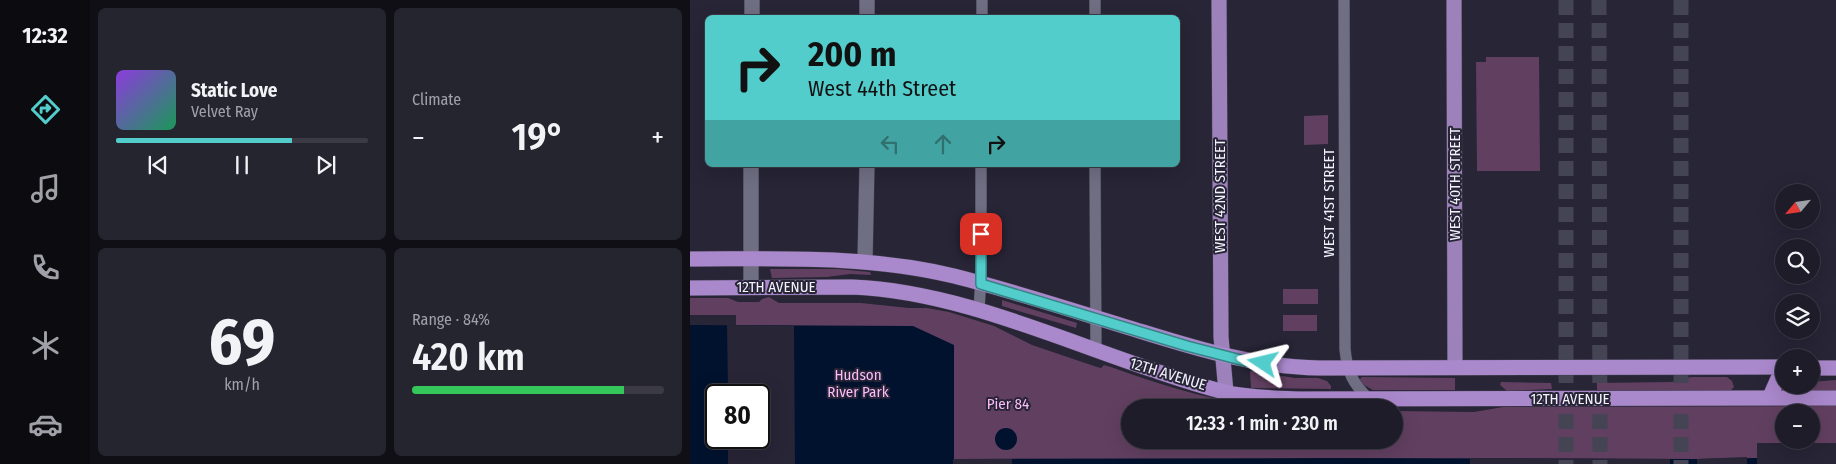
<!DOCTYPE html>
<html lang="en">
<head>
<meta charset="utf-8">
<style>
  body { margin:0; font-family:"Fira Sans Condensed",sans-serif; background:#252530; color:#f1f3f6; height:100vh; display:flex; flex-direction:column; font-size:19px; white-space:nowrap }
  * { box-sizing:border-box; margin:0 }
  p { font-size:16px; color:#a0a1a8 }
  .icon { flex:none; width:28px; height:28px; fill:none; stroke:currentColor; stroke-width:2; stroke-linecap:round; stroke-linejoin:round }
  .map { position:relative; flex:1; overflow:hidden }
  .side { display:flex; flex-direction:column; gap:8px; padding:8px; background:#100f16; width:600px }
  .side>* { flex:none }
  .banner { position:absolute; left:15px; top:15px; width:475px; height:152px; border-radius:8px; box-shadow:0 5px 20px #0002,0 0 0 1px #3b3a45; background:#52cdcc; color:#111; overflow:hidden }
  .needle { width:32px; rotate:241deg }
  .tools { position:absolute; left:1085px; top:184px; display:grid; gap:10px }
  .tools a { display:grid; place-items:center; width:45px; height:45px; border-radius:50%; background:#1d1c28; box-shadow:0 5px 20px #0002,0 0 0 1px #3b3a45; font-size:25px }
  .speed { position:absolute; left:15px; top:384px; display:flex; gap:10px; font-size:25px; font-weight:700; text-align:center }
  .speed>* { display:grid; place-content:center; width:65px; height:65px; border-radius:50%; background:#1d1c28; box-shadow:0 5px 20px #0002,0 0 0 1px #3b3a45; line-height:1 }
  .speed .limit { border:2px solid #111; border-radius:8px; background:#fff; color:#111 }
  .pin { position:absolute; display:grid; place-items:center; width:42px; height:42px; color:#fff; margin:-21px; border-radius:10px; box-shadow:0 2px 8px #0006 }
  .me { position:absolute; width:55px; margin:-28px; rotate:280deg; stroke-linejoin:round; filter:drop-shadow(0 0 4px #0008) }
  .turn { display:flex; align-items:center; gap:18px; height:105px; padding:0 20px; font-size:22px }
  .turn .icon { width:65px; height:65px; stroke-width:2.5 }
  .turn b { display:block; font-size:35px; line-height:42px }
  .lanes { display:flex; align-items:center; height:48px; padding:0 20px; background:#0003; justify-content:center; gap:25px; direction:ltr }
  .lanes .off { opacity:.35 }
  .big { font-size:38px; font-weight:600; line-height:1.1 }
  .side .tile { flex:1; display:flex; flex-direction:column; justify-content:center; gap:8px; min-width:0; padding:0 18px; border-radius:8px; background:#252530 }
  .side .dial { align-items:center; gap:0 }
  .dial b { font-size:65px; line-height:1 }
  .song { display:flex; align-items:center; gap:15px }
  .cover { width:60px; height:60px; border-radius:8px; background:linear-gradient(135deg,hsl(270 70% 55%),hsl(150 70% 35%)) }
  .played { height:5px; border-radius:2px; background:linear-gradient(90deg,#52cdcc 70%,#3b3a45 70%) }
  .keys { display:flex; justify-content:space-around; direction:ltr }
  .heat { display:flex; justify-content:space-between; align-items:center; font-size:28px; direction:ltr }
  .charge { height:8px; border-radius:4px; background:linear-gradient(90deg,#34c759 84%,#3b3a45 0) }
  .side .tiles { flex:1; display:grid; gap:8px; grid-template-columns:repeat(2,1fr) }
  .trip { position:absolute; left:431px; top:399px; width:282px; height:50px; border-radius:25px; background:#1d1c28; box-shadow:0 5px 20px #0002,0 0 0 1px #3b3a45; font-weight:600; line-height:50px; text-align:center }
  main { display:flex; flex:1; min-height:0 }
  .dock { display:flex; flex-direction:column; width:90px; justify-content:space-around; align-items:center; background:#0c0b10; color:#a0a1a8 }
  .dock .icon { width:35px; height:35px }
  .dock .active { color:#52cdcc }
  .dock b { font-size:22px; color:#f1f3f6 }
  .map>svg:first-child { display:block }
  .green { fill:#613f60; fill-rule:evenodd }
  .water { fill:#00122e; fill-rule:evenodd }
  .pier { fill:#272536 }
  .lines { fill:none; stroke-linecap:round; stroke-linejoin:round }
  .motorway-tunnel { stroke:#454454; stroke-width:15; stroke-dasharray:15 8; stroke-linecap:butt }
  .minor-casing { stroke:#42404e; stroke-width:12 }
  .secondary-casing { stroke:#42404e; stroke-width:16 }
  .primary-casing { stroke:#42404e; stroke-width:16 }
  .trunk-casing { stroke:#42404e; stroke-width:16 }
  .minor { stroke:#706e83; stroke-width:11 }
  .secondary { stroke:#706e83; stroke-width:15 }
  .primary { stroke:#9c81ba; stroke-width:15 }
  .trunk { stroke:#a8c; stroke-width:15 }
  .route-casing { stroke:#358585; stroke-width:12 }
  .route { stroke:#52cdcc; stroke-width:9 }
  .labels { text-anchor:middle; stroke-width:4; stroke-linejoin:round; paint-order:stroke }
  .street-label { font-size:15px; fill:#f2f1fc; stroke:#272536 }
  .park-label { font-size:15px; fill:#fdbbfb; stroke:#272536 }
</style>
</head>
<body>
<main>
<nav class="dock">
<b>12:32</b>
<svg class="icon active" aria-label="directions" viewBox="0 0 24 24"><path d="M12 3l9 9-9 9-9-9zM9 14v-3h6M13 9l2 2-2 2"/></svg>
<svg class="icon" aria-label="music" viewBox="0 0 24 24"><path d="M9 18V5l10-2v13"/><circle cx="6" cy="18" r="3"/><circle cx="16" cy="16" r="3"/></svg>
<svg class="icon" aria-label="phone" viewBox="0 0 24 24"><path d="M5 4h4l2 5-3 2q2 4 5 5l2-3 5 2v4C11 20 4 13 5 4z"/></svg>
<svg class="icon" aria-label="climate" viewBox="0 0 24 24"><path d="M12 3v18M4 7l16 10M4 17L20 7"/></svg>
<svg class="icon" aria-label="car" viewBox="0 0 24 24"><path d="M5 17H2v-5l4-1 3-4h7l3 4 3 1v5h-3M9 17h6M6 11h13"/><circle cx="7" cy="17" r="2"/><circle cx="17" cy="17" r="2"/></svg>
</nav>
<section class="side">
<div class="tiles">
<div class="tile">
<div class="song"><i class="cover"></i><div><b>Static Love</b><p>Velvet Ray</p></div></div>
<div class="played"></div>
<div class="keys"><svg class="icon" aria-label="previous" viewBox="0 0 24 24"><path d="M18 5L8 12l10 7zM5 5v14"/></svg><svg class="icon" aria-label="pause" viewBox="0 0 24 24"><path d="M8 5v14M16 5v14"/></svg><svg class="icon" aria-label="next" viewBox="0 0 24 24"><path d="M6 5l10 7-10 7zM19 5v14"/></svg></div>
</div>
<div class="tile"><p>Climate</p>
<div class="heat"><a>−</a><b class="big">19°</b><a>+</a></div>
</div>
<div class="tile dial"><b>69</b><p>km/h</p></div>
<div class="tile"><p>Range · 84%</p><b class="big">420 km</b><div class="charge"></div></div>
</div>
</section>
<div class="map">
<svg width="1146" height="464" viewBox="0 0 1146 464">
  <rect width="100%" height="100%" fill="#272536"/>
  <!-- green -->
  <path class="green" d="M796,57h53l1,114h-63l-1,-109h10z
    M638,115v29l-24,1v-29z
    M80,269h68l32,3 1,3 -21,-1 -23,3 -55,1z
    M593,289h35v15h-35z
    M79,297l10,6h82l48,5h18l22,4 45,14 38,19 65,22 4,1 3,-3 7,2c45,16 90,31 137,37 30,3 59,1 88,3l-206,1v32h265v-29l79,1 29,-5 333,-1v58l-139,-5h-13v5h-994v-139h46v-10h-46v-17h38l10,4h21l3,-3zM26,395h43v43h-43zM1094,412h27v28h-27z
    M312,300l75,23 -1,5 -74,-22z
    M593,315h34v16h-34z
    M560,371l45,7h23l9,3 4,5v3l-80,-1z
    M672,377l93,1v12h-82l-13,-7 -1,-3z
    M1001,377h36l5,4 2,6 -3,3h-134v-7l75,-1z
    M1146,380v10h-56v-3l5,-2h26v-3z
    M811,382l50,1 1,6 -45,2 -7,-6z"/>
  <!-- water -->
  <path class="water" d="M0,325l223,1 41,19v114l373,-1 370,1 60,-1v-13h79v19h-1146zM26,395h43v43h-43z
    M305 439a11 11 0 1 1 22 0a11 11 0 1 1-22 0Z"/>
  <!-- pier -->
  <path class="pier" d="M37,325l67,1 1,138h-67v-26h31v-43h-31z
    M1067,443h79v21h-79z
    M1057,457v7h-50v-5z
    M780,458l200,1v5h-200z
    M263,459h59v5h-59z"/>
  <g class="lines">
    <!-- motorway-tunnel -->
    <path class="motorway-tunnel" d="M876,0v464
      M909,0l1,464
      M991,0v464"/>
    <defs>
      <path id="minor" d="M654,0l1,349c2,23 8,35 24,50
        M292,18v-18
        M405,18v-18
        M405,165l1,186
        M289,310l2,-33v-112"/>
      <path id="secondary" d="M177,0v18
        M62,18v-18
        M175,261l2,-96
        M61,287v-122"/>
      <path id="primary" d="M529,0l2,337 5,55
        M764,0l1,367"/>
      <path id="trunk" d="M0,259c89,0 177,-4 264,17 63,16 126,37 189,56 58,18 115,35 177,36l464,-1
        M0,288l162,-1c102,4 202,50 298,82 27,9 55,19 83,25 22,4 46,4 68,5l535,-1
        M1121,368h25
        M1080,398l2,-6 11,-25"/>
    </defs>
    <!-- minor casing -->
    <use href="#minor" class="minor-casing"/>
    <!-- secondary casing -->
    <use href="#secondary" class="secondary-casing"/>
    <!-- primary casing -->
    <use href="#primary" class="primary-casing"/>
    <!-- trunk casing -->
    <use href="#trunk" class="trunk-casing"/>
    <!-- minor -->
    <use href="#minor" class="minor"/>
    <!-- secondary -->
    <use href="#secondary" class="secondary"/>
    <!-- primary -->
    <use href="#primary" class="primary"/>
    <!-- trunk -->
    <use href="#trunk" class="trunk"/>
  </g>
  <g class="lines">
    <defs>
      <path id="route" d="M291,234v50l206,62 58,15 18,2"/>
    </defs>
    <!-- route casing -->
    <use href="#route" class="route-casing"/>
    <!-- route -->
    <use href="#route" class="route"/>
  </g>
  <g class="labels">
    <!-- street labels -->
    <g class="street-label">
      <text transform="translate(765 184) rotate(-90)" y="5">WEST 40TH STREET</text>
      <text transform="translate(530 196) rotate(-90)" y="5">WEST 42ND STREET</text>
      <text transform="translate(639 203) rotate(-90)" y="5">WEST 41ST STREET</text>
      <text x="86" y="292">12TH AVENUE</text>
      <text transform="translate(478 374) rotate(17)" y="5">12TH AVENUE</text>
      <text x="880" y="404">12TH AVENUE</text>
    </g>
    <!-- park labels -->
    <g class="park-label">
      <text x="168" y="380">Hudson<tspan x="168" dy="17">River Park</tspan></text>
      <text x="318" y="409">Pier 84</text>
    </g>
  </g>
</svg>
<div class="tools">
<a><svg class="needle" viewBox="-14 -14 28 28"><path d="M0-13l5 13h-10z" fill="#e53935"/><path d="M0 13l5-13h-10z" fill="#a0a1a8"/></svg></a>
<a><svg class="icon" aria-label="search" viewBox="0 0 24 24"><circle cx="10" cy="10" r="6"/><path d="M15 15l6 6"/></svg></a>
<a><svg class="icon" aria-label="layers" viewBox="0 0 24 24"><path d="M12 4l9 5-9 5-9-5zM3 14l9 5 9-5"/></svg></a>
<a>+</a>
<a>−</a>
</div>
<div class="speed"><div class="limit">80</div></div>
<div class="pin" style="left:291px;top:234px;background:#d93025"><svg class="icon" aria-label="arrive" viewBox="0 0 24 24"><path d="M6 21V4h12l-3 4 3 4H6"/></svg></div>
<svg class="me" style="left:573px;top:363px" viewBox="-20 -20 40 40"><path d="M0-17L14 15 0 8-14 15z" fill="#52cdcc" stroke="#fff" stroke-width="4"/></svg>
<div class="trip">12:33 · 1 min · 230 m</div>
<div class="banner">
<div class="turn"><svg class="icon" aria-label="right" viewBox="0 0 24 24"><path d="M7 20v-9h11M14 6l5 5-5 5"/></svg><div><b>200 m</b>West 44th Street</div></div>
<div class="lanes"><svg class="icon off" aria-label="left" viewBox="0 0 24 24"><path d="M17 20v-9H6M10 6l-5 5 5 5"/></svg><svg class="icon off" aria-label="ahead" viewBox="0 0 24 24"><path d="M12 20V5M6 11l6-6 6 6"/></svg><svg class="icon" aria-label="right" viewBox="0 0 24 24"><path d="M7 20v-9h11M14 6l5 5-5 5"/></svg></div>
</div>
</div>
</main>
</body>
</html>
